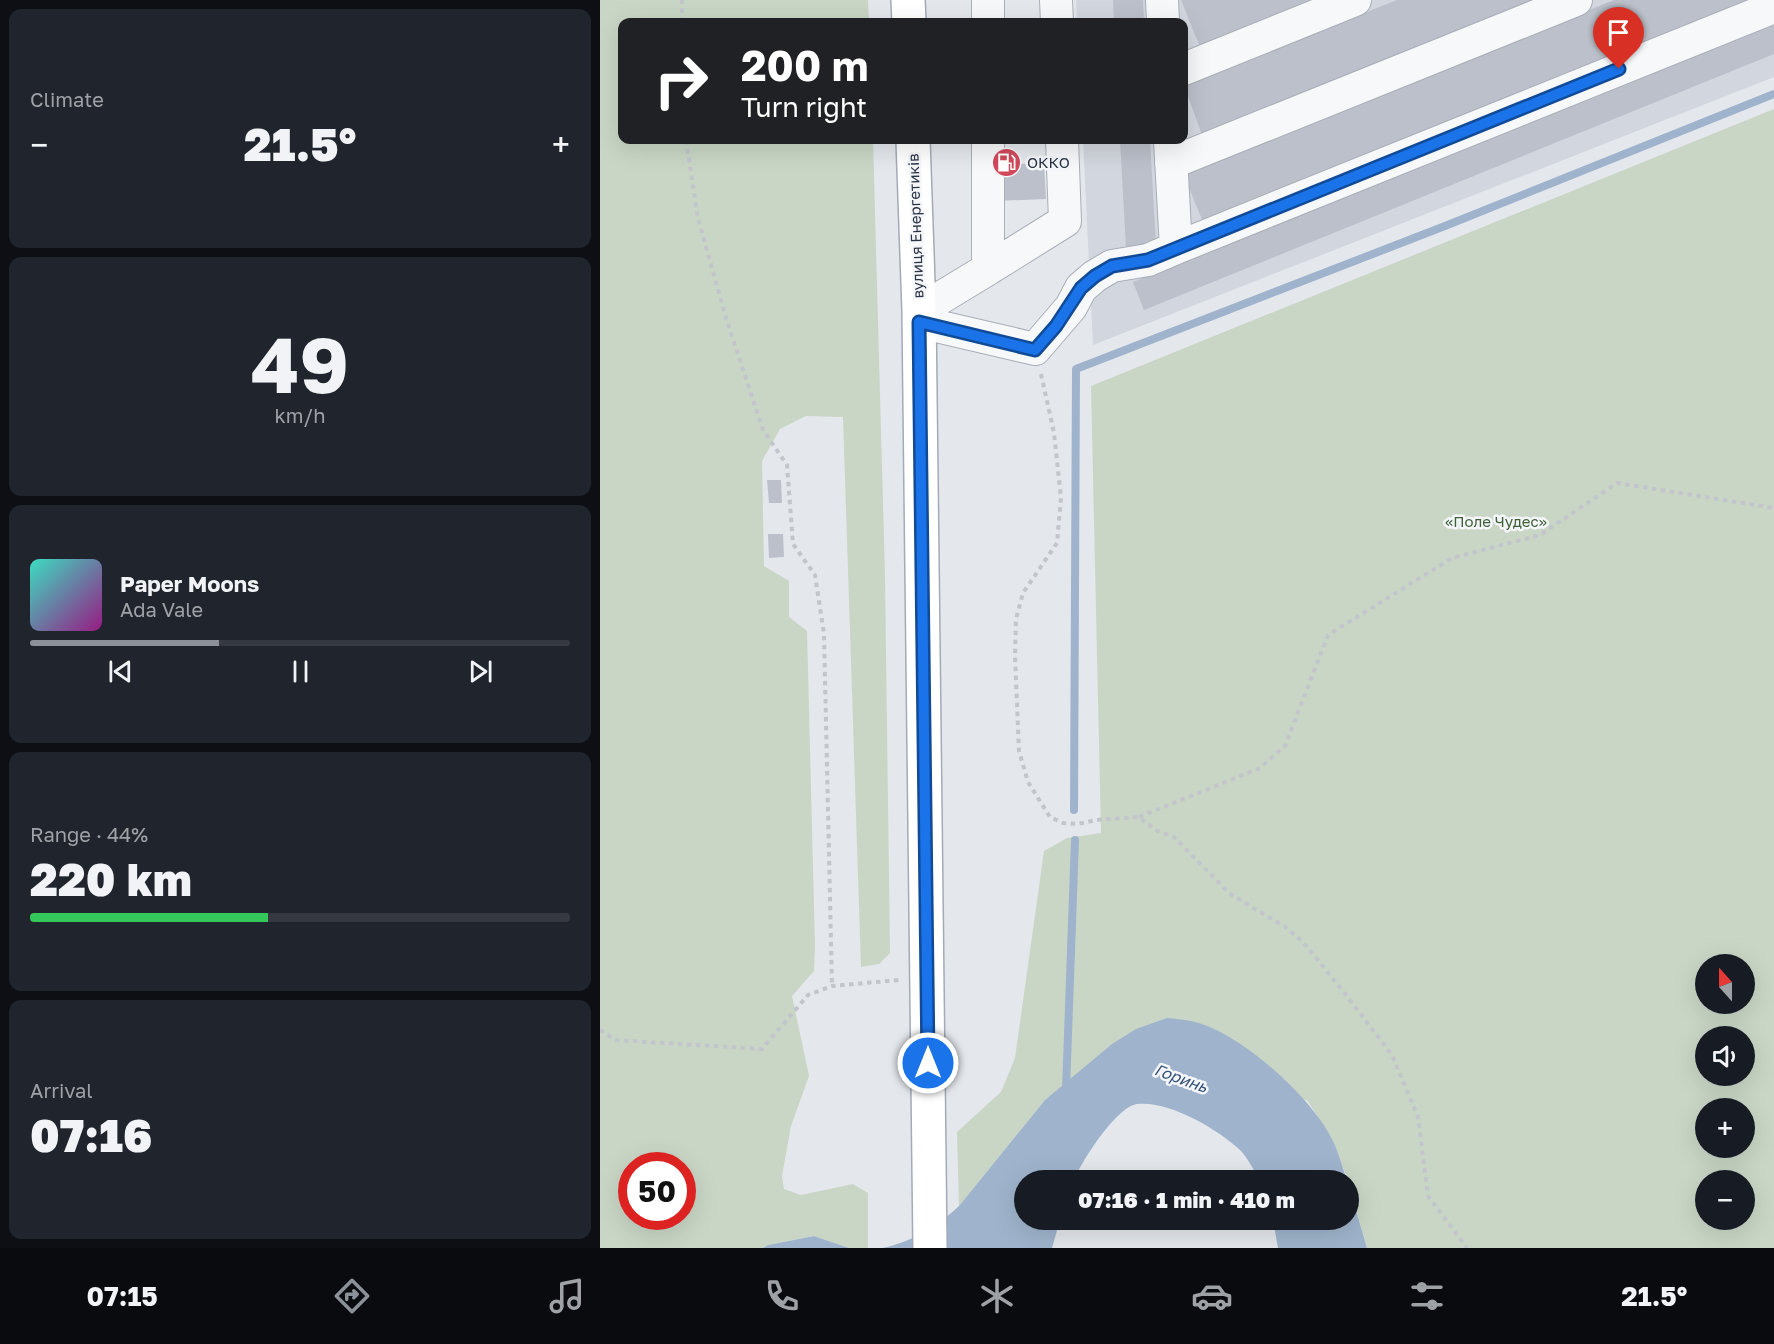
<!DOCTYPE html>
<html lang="en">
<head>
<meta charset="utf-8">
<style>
  body { margin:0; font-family:"Golos Text",sans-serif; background:#20242c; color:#f1f3f6; height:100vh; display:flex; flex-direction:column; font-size:22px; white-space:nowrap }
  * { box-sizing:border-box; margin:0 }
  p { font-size:20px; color:#9ea1a6 }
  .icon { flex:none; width:33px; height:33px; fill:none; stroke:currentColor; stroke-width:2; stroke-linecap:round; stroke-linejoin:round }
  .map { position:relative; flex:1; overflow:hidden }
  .side { display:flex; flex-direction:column; gap:9px; padding:9px; background:#0d0f14; width:600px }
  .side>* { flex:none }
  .guide { position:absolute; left:18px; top:18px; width:570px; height:126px; border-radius:12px; box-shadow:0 6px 24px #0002; background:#202124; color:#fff; overflow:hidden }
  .needle { width:39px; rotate:339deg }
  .buttons { position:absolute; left:1095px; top:954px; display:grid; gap:12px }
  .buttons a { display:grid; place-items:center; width:60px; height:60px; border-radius:50%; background:#171b24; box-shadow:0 6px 24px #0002; font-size:30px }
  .speed { position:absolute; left:18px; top:1152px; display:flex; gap:12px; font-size:30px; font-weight:700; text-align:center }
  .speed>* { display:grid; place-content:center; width:78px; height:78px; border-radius:50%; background:#171b24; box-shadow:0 6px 24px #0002; line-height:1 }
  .speed .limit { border:9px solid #d22; background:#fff; color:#111 }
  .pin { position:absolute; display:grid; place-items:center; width:51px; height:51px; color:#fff; margin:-62px -26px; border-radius:50% 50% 50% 0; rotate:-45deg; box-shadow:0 0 6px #0007 }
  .pin .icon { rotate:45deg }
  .me { position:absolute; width:66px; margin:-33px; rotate:0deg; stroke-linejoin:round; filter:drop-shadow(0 0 4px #0008) }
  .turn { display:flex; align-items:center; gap:21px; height:126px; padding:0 24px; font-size:27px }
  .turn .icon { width:78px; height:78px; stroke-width:2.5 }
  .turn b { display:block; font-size:42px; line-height:51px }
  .big { font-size:45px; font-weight:800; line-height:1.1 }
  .side .tile { flex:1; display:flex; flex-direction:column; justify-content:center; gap:9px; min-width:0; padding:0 21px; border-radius:12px; background:#20242c }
  .side .dial { align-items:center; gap:0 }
  .dial b { font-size:78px; line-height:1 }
  .song { display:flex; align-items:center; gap:18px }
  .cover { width:72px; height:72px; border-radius:9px; background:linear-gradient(135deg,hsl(170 70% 55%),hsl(310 70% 35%)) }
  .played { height:6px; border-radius:3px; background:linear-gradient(90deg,#8c9099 35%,#363941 35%) }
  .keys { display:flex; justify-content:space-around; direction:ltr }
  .heat { display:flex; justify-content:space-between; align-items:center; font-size:33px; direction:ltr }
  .charge { height:9px; border-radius:4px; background:linear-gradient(90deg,#34c759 44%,#363941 0) }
  .trip { position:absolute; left:414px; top:1170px; width:345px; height:60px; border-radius:30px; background:#171b24; box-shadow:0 6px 24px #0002; font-weight:800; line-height:60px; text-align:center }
  .dock { display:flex; height:96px; justify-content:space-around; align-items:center; background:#090b0e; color:#9ea1a6 }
  .dock .icon { width:42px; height:42px }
  .dock .selected { color:#8c9099 }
  .dock b { font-size:27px; color:#f1f3f6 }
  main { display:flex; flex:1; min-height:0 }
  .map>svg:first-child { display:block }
  .built { fill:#d2d6de }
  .green { fill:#c9d6c5; fill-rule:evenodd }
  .water { fill:#9fb4cc }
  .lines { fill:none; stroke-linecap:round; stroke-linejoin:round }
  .stream { stroke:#9fb4cc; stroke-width:8 }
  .building { fill:#bbc0ca }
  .minor-casing { stroke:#a9aeb7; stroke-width:34 }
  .major-casing { stroke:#a3abb8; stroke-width:36 }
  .path { stroke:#c2c5cb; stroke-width:4; stroke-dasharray:4.5 4.5; stroke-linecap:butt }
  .minor { stroke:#f7f8fa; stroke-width:32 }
  .major { stroke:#fff; stroke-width:33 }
  .route-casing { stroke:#114b97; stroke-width:15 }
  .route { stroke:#1a73e8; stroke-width:10 }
  .labels { text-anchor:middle; stroke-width:5; stroke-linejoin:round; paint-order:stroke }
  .poi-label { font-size:15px; fill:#2b3445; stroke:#f4f6f9; text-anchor:start }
  .street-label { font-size:15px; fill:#2b3445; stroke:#f4f6f9 }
  .park-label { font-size:15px; fill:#3f6138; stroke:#f4f6f9 }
  .water-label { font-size:16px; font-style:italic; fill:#34527a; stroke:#f4f6f9 }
</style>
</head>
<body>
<main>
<section class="side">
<div class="tile"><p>Climate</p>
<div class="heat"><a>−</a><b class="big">21.5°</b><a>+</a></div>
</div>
<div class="tile dial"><b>49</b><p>km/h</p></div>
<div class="tile">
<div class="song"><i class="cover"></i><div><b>Paper Moons</b><p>Ada Vale</p></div></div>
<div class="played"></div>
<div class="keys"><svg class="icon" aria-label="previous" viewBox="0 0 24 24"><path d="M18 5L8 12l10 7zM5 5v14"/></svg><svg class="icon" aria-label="pause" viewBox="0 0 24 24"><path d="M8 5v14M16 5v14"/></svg><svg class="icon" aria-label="next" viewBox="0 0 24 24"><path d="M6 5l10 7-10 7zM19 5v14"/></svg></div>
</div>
<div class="tile"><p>Range · 44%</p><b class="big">220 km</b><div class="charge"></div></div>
<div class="tile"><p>Arrival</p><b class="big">07:16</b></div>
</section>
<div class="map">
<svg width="1174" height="1248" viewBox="0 0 1174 1248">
  <rect width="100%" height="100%" fill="#e4e7ec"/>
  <!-- built -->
  <path class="built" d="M476,0h698v77l-681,268 -10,-205h101v-118h-107z"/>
  <!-- green -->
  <path class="green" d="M0,0h268l1,22h-247v118h251l12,436 5,377 -11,11 -18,3 -18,-550 -37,-1 -26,13 -18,32 2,105 25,15v36l18,14 8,315 -1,25 -22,25 17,80 -18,50 -9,50 2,13 17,6 52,-11 15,9v55h-19l-35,-12 -46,9 -5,3h-163zM32,1166h50v50h-50z
    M1174,109v1139h-407l-19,-68 -17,-43 -24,-37 -232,-24 -30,24 -86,106 -2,-74 44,-40 14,-34 29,-207 23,-13 34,-5 -10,-447zM1106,964h38v40h-38zM1106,1036h38v40h-38zM1106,1108h38v40h-38zM1106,1180h38v40h-38z"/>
  <!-- water -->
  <path class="water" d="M567,1018c10,1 22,2 32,5 45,14 111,73 132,114 7,13 11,29 16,43h-87c-6,-9 -12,-22 -20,-30 -22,-21 -72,-50 -103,-46 -21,3 -55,57 -63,76h-50v40h36l-8,28h-169c28,-6 55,-22 76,-42l86,-106 67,-56 24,-15z
    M749,1186l18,62h-89l-5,-28h75z
    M214,1236l35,12h-86l5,-3z"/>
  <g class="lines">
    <!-- stream -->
    <path class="stream" d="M474,810l2,-441 369,-143 329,-132
      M466,1090l9,-250"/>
  </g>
  <!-- building -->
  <path class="building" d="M513,0h30l1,22h-30z
    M581,0h137l-118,47z
    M797,0h142l-337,135 -18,-50z
    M1014,0h142l-553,222 -20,-49z
    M1174,22v32l-630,256 -11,-28z
    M520,140h30l6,106 -30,2z
    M444,163l2,36 -52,2 -2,-36z
    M167,480h14l1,23h-13z
    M168,534h15l1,23 -15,1z"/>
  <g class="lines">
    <defs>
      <path id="minor" d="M456,0l1,22
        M562,0l1,22
        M388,22v-22
        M584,69l171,-69
        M570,140l6,108 598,-241
        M571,163l405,-163
        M388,269l77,-48 -3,-81
        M319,311l69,-42v-129
        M319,322l116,27 36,-42 10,-19 14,-12 17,-10 36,-6 28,-12"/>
      <path id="major" d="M308,0l1,22
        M313,140l6,171 11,937"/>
    </defs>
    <!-- minor casing -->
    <use href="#minor" class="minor-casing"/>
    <!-- major casing -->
    <use href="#major" class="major-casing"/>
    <!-- path -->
    <path class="path" d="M82,22v-22
      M86,140l12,78 28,100 37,112 24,35 6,79 22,31 9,59 8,352
      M441,374l13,59 7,65 -4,45 -34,50 -7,26 -1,38 4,94 9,31 22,35 13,6 15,1 18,-4 43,-3 18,14 17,6 55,56 56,34 18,15 43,53 46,60 26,62 10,79 39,52
      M539,817l121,-49 25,-22 43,-111 124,-77 88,-23 77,-52 157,25
      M0,1030l15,10 147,9 46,-54 24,-9 67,-6"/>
    <!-- minor -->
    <use href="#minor" class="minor"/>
    <!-- major -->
    <use href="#major" class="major"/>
  </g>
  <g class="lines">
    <defs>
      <path id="route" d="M328,1063l-9,-741 116,28 21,-24 25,-38 14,-12 17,-10 36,-6 471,-191"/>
    </defs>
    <!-- route casing -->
    <use href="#route" class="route-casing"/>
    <!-- route -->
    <use href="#route" class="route"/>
  </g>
  <!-- icons -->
  <defs>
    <symbol id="fuel-disc" viewBox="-11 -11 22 22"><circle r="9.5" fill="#d1495b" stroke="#f4f6f9"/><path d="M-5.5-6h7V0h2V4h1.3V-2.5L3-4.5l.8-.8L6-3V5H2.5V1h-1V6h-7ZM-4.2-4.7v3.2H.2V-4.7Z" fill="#fff"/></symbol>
  </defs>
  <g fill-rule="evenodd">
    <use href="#fuel-disc" x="390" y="146" width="33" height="33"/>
  </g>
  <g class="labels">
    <!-- poi labels -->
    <g class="poi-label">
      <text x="427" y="168">ОККО</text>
    </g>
    <!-- street labels -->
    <g class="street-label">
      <text transform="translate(316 226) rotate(-92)" y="5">вулиця Енергетиків</text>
    </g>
    <!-- park labels -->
    <g class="park-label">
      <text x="896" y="527">«Поле Чудес»</text>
    </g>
    <!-- water labels -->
    <g class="water-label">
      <text transform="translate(581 1078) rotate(20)" y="6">Горинь</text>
    </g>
  </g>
</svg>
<div class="buttons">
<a><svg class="needle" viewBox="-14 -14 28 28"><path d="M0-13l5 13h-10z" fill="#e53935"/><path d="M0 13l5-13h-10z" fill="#9ea1a6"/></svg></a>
<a><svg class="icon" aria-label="sound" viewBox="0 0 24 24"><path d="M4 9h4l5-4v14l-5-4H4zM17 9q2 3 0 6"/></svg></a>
<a>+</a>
<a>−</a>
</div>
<div class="speed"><div class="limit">50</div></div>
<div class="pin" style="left:1019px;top:69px;background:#d93025"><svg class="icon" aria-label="arrive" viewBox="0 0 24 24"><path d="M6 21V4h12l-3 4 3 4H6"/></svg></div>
<svg class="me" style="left:328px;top:1063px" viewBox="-20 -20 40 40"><circle r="17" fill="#1a73e8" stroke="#fff" stroke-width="3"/><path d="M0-11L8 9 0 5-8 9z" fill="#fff"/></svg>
<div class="trip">07:16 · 1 min · 410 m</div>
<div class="guide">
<div class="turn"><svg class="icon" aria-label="right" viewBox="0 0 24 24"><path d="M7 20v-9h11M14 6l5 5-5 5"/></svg><div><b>200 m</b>Turn right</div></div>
</div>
</div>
</main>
<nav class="dock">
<b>07:15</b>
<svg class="icon selected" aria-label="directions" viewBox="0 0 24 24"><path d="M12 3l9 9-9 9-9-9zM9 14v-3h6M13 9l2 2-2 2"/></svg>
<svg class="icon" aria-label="music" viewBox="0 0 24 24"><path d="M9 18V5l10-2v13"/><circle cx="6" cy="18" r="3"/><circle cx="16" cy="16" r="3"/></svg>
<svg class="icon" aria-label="phone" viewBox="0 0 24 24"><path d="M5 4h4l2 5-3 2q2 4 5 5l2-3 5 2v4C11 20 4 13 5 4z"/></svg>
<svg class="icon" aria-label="climate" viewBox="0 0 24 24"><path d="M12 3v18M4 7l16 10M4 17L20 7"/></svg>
<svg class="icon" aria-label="car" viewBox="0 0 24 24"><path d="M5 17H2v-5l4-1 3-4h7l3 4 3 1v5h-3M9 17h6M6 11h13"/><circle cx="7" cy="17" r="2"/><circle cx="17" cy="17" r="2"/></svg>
<svg class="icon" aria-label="filters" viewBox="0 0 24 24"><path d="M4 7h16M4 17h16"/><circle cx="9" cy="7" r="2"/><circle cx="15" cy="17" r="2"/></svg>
<b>21.5°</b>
</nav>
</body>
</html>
